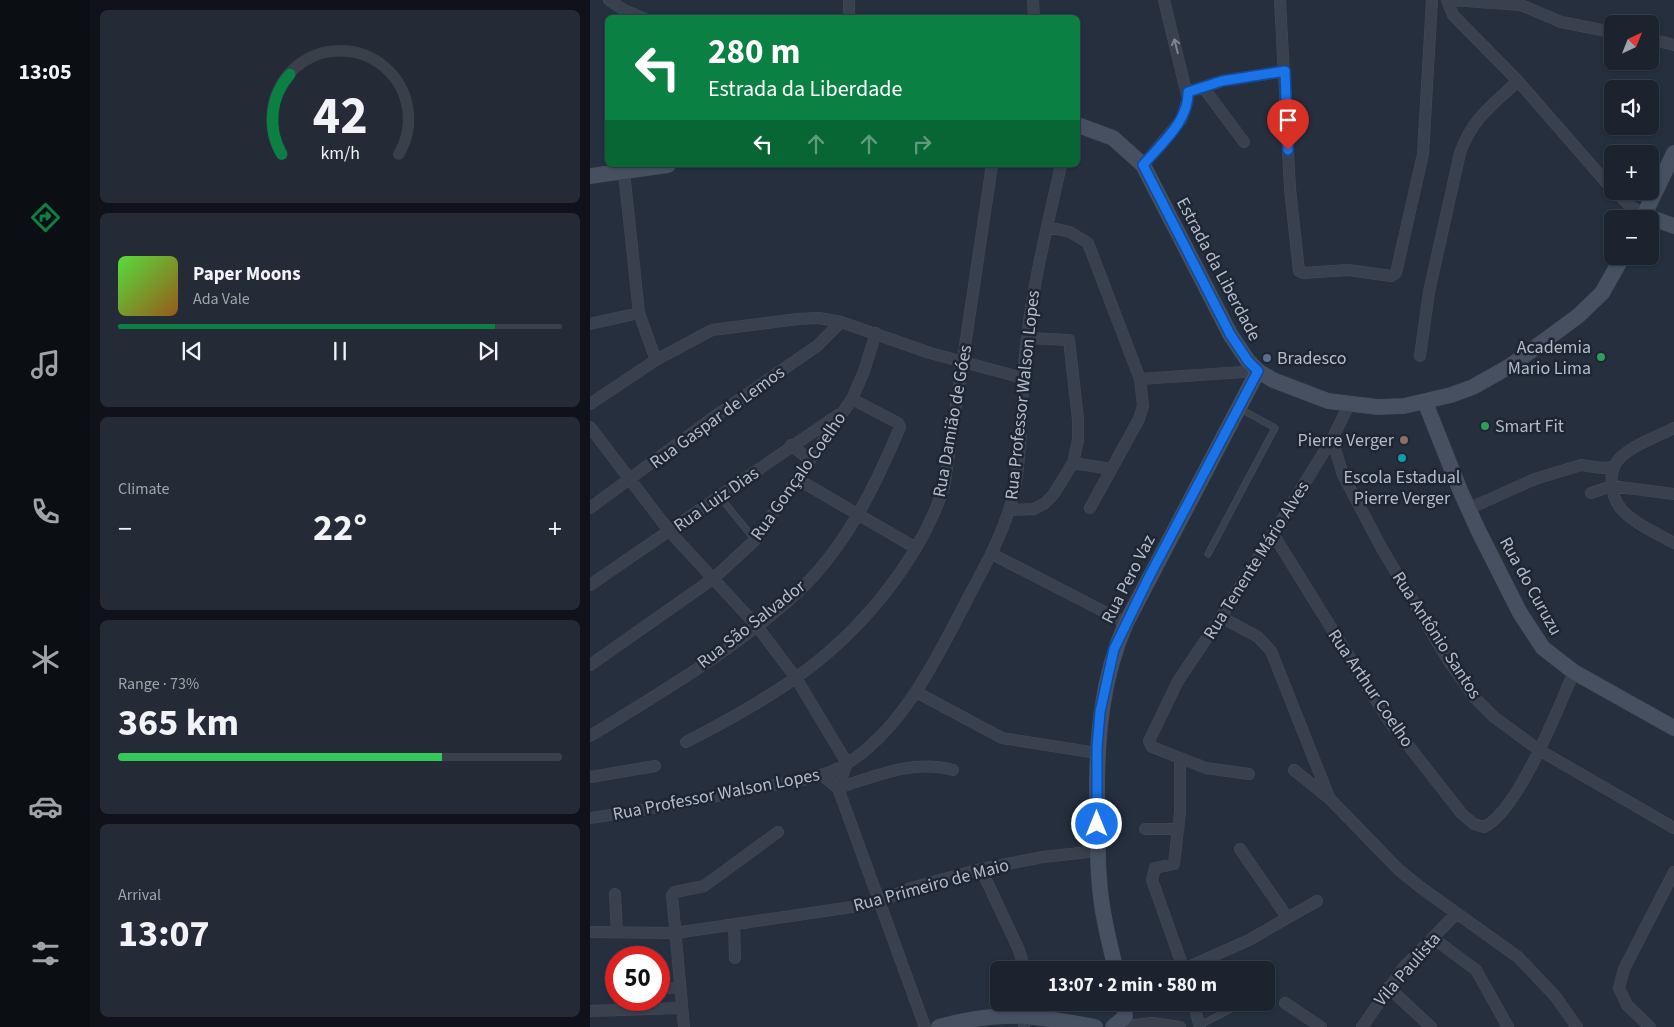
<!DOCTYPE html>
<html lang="en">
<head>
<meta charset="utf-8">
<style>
  body { margin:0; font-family:"Source Sans 3",sans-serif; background:#252b36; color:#f1f3f6; height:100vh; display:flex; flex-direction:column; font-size:19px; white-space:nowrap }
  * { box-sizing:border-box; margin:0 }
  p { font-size:16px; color:#a0a4aa }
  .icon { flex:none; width:28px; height:28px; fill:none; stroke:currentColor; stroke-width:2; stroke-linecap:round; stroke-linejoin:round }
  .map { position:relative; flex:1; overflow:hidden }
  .panel { display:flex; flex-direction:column; gap:10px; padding:10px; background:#0f1319; width:500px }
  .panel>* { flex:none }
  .banner { position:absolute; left:15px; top:15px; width:475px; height:152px; border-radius:8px; box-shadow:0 1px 4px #0004,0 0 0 1px #3a404a; background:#0b8043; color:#fff; overflow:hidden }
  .needle { width:32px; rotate:43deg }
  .tools { position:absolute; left:1014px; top:15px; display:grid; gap:10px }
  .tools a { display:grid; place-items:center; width:55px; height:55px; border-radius:8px; background:#1c232e; box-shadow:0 1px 4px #0004,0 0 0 1px #3a404a; font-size:25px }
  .speed { position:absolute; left:15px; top:946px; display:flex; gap:10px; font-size:25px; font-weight:700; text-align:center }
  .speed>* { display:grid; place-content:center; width:65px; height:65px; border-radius:50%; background:#1c232e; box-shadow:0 1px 4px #0004,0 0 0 1px #3a404a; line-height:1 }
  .speed .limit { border:8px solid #d22; background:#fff; color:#111 }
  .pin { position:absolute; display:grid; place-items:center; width:42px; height:42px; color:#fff; margin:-51px -21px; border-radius:50% 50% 50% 0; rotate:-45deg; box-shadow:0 0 5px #0007 }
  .pin .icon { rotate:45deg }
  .me { position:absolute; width:55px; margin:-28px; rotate:0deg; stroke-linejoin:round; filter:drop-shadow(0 0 4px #0008) }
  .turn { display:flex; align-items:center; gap:18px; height:105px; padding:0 20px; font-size:22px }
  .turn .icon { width:65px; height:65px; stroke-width:2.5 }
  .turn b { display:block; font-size:35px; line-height:42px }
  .lanes { display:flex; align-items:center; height:48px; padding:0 20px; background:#0003; justify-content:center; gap:25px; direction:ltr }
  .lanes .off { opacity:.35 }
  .big { font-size:38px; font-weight:700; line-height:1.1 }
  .panel .card { flex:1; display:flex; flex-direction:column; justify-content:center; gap:8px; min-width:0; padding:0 18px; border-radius:8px; background:#252b36 }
  .panel .dial { align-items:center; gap:0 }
  .dial svg { height:130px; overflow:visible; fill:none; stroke:#3a404a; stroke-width:7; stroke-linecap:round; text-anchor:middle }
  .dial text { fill:#f1f3f6; stroke:none }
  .song { display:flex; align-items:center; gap:15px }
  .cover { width:60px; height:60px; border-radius:8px; background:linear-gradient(135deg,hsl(110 70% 55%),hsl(30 70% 35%)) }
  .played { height:5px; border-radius:2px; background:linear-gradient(90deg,#0b8043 85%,#3a404a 85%) }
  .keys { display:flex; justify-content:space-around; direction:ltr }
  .heat { display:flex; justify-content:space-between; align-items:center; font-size:28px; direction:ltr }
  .charge { height:8px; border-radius:4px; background:linear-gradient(90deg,#34c759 73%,#3a404a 0) }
  .trip { position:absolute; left:400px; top:961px; width:285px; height:50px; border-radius:8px; background:#1c232e; box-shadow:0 1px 4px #0004,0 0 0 1px #3a404a; font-weight:700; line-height:50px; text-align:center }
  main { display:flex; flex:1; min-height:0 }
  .dock { display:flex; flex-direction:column; width:90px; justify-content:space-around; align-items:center; background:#0b0e12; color:#a0a4aa }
  .dock .icon { width:35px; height:35px }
  .dock .active { color:#0b8043 }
  .dock b { font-size:22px; color:#f1f3f6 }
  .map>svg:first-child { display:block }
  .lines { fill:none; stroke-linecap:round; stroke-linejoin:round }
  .lane-casing { stroke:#424a57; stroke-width:7 }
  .street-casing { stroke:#424a57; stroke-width:12 }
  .secondary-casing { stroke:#424a57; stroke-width:16 }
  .lane { stroke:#39414e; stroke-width:5.5 }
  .street { stroke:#39414e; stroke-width:11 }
  .secondary { stroke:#475061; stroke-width:15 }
  .oneway { stroke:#7d8592 }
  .route-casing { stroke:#114b97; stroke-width:12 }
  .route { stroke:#1a73e8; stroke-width:9 }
  .leisure-dot { fill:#2e9e5b; stroke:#1e2633; stroke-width:2 }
  .service-dot { fill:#5c6f8a; stroke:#1e2633; stroke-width:2 }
  .education-dot { fill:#8d6e63; stroke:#1e2633; stroke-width:2 }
  .culture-dot { fill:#0f9aa8; stroke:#1e2633; stroke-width:2 }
  .labels { text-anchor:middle; stroke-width:5; stroke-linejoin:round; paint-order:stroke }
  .street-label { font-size:18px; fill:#b5bcc9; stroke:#1e2633 }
  .poi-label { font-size:18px; fill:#b5bcc9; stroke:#1e2633; text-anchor:end }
</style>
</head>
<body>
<main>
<nav class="dock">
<b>13:05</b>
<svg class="icon active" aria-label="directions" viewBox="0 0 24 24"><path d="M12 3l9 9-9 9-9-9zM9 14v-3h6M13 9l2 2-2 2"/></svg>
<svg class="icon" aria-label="music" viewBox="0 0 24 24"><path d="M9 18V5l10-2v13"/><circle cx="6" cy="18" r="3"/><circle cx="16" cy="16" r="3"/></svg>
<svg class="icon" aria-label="phone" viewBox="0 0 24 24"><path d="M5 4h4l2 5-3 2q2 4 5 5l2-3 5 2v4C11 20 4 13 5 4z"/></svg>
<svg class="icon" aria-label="climate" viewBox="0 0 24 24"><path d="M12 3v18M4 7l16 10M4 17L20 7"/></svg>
<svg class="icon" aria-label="car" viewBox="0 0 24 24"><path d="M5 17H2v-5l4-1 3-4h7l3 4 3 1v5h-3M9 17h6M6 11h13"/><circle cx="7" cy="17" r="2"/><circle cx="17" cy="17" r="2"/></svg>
<svg class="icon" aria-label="filters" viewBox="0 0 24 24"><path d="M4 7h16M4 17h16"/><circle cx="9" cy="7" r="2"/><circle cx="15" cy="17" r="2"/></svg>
</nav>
<section class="panel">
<div class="card dial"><svg viewBox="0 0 100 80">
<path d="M14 69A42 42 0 1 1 86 69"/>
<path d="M14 69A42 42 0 0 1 19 20" stroke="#0b8043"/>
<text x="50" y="56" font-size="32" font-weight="700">42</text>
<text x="50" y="72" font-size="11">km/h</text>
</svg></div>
<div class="card">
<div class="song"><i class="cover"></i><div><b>Paper Moons</b><p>Ada Vale</p></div></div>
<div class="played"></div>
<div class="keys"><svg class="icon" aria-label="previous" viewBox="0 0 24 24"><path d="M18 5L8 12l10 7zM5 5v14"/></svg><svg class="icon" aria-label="pause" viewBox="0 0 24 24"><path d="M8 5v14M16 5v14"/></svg><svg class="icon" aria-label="next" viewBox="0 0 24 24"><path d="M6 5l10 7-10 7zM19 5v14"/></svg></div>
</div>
<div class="card"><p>Climate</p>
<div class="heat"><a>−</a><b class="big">22°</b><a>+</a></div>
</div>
<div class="card"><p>Range · 73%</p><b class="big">365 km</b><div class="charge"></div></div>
<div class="card"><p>Arrival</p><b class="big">13:07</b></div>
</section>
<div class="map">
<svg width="1084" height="1027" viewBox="0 0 1084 1027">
  <rect width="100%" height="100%" fill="#252f3e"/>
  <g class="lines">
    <defs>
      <path id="lane" d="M130,497l35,43
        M618,554l67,-126 -36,-20
        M610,1025l35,-18"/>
      <path id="street" d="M19,0l15,10 19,8
        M259,0v18
        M443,0l1,18
        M690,0l10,189 9,82 4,2 45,-3 43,6 5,-3 27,-119 9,-154
        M857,0l6,15 65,66 94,108
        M861,0l70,5 40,17 51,10
        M1060,39l24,6
        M613,87l41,55
        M598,92l34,-11 63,-10
        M553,165l38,-45 7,-21 -24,-99
        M34,172l15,141 17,47
        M1025,191l14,14 15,10
        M457,227l23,5 18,11 52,136 3,27 -4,13 -49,89
        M0,324l49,-11
        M830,356l9,-64 31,-139c12,-34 32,-48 58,-72
        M550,379l118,-8
        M0,404l66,-44 56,-30 86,-11 21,-1 22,4 89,31 93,25
        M0,427l80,105 86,93 40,53 51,85 -9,25
        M1084,428c-18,9 -39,16 -54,30 -13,13 -10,38 2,52 13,14 36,24 52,33
        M742,439l11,36 38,72 67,113 27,38 19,19 45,33 135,78
        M201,445l19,15
        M483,463l38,6
        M207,479l119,69
        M1001,493l21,-7 62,8
        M0,508l121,-89 106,-73 24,-24
        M878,509l67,-30 46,-14 21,3 11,-1
        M419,510l25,-1 11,-6 8,-8 20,-32 5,-23v-21l-9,-79 -42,-2
        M683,534l116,187 73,93 12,10 10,3c35,-17 74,-119 90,-155
        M402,554l134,69
        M0,585l248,-170
        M631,617l37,20 13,14 58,146
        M0,665l124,-87 41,-38 97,-141 12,-28 12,-38
        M326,692l86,46 95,15
        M0,736c70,-43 159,-95 217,-153 42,-43 70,-101 93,-156l-2,-4 -46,-24
        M96,742c37,-19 74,-39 108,-63 65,-45 125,-117 150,-192l48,-322
        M590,758v54l-6,52 -19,4 -3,12 32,90
        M704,770l36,29 68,70 22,18 98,70 37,39 22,31
        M659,774l-43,-6 -54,-21 -3,-6 29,-60 43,-64 52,-83 59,-95 17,-34
        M232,775l16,13 87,239
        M0,777l65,-11
        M248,788c38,-12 75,-29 115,-18
        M0,818c58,-8 115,-19 172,-31 28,-5 60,-8 84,-23 58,-35 94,-112 124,-170 18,-33 37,-68 45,-106 8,-43 6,-89 10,-133 6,-64 22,-127 36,-190
        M555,829h33
        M650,849l47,68
        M391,869l38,81 6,20
        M25,894l2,38
        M144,924l1,34
        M0,932l85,1 177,-26 27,-5 32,-14 70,-19 62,-12 54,-6
        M843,938l43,32 32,57
        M594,969l65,-29 68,-39
        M798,987l43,40
        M69,989l21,-2
        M603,1002l7,25
        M695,1003l36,24
        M0,1011l91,-3
        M94,1027l-12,-132 3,-3 29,-6 74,-54
        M434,1027l2,-25
        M527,1027l35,-4 28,4
        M772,1027l42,-60 52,-53
        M1060,1027l-23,-22 -8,-17 5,-19 50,-97"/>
      <path id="secondary" d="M488,125l35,13 30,27 87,169 18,27 10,10 15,9 55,21 50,6 26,-1 47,-11 22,-8 37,-21 68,-50 24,-23 21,-37
        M0,176l78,-11
        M1054,215l30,11
        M1052,219l32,-66
        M835,402l35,88 18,40 42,83 23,35 31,24 100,56
        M526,970c-4,-16 -8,-32 -11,-48 -9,-42 -7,-86 -8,-129 0,-59 5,-115 29,-170l132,-252
        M349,1027c61,-17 95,-12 156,0
        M523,1027l12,-10 -1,-15"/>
    </defs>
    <!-- lane casing -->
    <use href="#lane" class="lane-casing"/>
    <!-- street casing -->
    <use href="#street" class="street-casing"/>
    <!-- secondary casing -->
    <use href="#secondary" class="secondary-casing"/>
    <!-- lane -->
    <use href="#lane" class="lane"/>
    <!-- street -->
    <use href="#street" class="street"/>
    <!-- secondary -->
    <use href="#secondary" class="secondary"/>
  </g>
  <!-- one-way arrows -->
  <defs><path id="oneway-shaft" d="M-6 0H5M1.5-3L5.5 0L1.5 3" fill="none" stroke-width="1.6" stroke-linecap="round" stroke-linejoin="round" transform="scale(1.25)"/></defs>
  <use class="oneway" href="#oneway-shaft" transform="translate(586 46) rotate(-104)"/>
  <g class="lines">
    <defs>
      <path id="route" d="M507,824v-76l3,-36 14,-63 35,-72 109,-206 -10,-10 -18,-27 -87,-169c18,-21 46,-44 45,-73l34,-11 63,-10 3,79"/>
    </defs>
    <!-- route casing -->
    <use href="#route" class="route-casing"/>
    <!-- route -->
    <use href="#route" class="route"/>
  </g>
  <!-- markers -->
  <g class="leisure-dot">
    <circle cx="1011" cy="357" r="5"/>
    <circle cx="895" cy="426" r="5"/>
  </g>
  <circle class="service-dot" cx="677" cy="358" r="5"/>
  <circle class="education-dot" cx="814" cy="440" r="5"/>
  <circle class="culture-dot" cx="812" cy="458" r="5"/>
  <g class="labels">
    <!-- street labels -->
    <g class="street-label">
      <text transform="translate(629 269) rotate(62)" y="6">Estrada da Liberdade</text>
      <text transform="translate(432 395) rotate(-84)" y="6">Rua Professor Walson Lopes</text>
      <text transform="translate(127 417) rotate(-36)" y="6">Rua Gaspar de Lemos</text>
      <text transform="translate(362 421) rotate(-80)" y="6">Rua Damião de Góes</text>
      <text transform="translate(208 476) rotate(-55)" y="6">Rua Gonçalo Coelho</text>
      <text transform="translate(126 499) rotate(-35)" y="6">Rua Luiz Dias</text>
      <text transform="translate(666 560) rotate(-58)" y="6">Rua Tenente Mário Alves</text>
      <text transform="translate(538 579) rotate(-63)" y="6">Rua Pero Vaz</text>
      <text transform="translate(941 586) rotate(61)" y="6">Rua do Curuzu</text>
      <text transform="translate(161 624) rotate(-38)" y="6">Rua São Salvador</text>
      <text transform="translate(847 635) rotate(57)" y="6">Rua Antônio Santos</text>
      <text transform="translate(781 688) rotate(56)" y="6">Rua Arthur Coelho</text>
      <text transform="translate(126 794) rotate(-11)" y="6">Rua Professor Walson Lopes</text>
      <text transform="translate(341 885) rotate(-15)" y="6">Rua Primeiro de Maio</text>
      <text transform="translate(817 969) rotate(-49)" y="6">Vila Paulista</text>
    </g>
    <!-- poi labels -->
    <g class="poi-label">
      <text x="1001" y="353">Academia<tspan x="1001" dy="21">Mario Lima</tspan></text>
      <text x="687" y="364" text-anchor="start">Bradesco</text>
      <text x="905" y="432" text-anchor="start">Smart Fit</text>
      <text x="804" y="446">Pierre Verger</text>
      <text x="812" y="483" text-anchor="middle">Escola Estadual<tspan x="812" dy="21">Pierre Verger</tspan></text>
    </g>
  </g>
</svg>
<div class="tools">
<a><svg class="needle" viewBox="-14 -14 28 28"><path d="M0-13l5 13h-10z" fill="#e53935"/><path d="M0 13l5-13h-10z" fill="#a0a4aa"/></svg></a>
<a><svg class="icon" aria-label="sound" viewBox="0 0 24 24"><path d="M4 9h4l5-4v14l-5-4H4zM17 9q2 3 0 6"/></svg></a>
<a>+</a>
<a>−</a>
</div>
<div class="speed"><div class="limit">50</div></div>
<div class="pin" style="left:698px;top:150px;background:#d93025"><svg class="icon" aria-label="arrive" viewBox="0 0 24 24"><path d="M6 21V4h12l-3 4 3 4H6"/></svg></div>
<svg class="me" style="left:507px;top:824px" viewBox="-20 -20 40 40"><circle r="17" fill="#1a73e8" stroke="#fff" stroke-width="3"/><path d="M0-11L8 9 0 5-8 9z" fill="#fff"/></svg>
<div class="trip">13:07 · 2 min · 580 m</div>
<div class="banner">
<div class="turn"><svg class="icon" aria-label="left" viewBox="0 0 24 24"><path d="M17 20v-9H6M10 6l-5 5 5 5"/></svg><div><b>280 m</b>Estrada da Liberdade</div></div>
<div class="lanes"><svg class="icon" aria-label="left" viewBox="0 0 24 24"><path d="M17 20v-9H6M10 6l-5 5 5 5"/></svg><svg class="icon off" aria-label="ahead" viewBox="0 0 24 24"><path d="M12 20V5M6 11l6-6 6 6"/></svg><svg class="icon off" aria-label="ahead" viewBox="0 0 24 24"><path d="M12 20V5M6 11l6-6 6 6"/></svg><svg class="icon off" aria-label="right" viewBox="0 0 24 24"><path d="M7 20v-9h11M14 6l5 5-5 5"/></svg></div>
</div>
</div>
</main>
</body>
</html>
